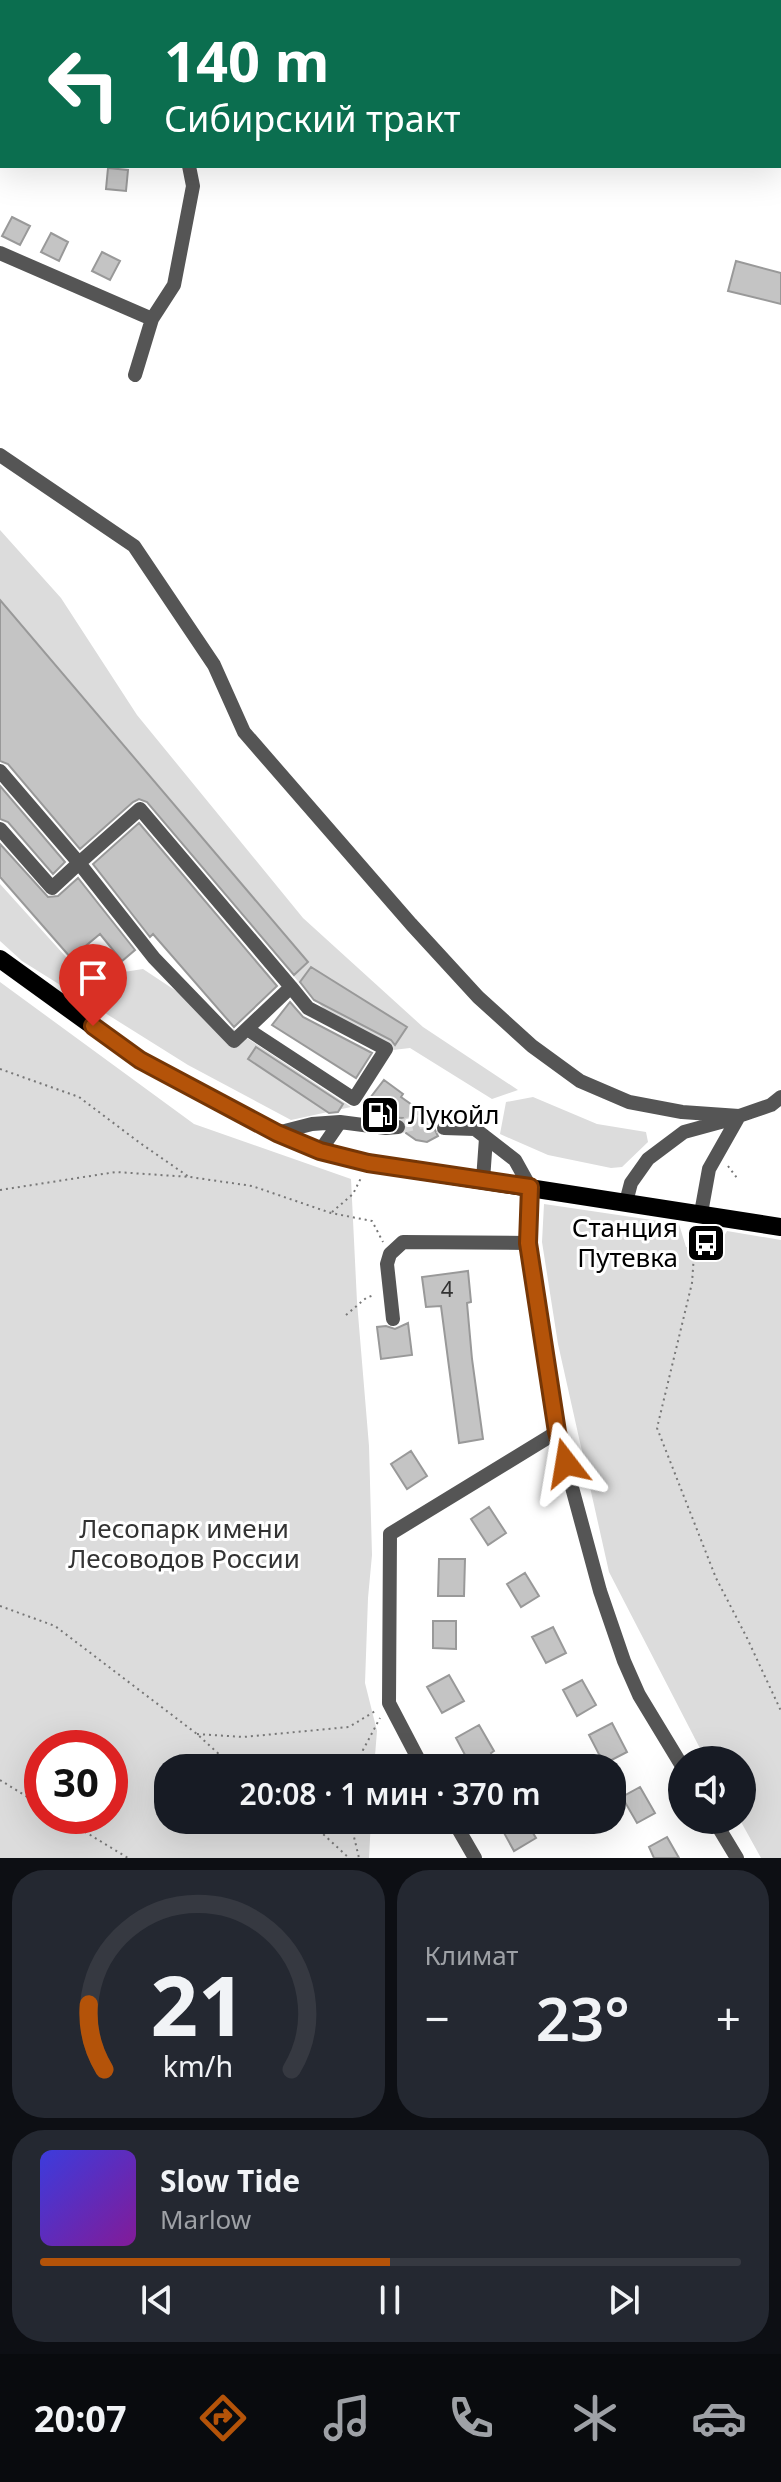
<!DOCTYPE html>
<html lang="ru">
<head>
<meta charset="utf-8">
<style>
  body { margin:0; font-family:"Noto Sans",sans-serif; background:#242831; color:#f1f3f6; height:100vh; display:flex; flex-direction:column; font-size:30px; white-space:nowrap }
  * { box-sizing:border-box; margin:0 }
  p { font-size:26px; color:#9ea1a6 }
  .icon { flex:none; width:44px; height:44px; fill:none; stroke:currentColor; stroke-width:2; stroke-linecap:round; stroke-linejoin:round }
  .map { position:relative; height:1858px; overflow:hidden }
  .drawer { display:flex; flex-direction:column; gap:12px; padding:12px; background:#0d0f14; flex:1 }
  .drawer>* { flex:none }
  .banner { position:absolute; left:0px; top:0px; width:782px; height:168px; box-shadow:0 8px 32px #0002; background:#0b6e4f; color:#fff; overflow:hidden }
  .tools { position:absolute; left:668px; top:1746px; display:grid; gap:16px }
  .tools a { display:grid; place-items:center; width:88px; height:88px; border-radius:50%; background:#171b24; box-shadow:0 8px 32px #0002; font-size:40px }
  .speed { position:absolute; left:24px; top:1730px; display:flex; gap:16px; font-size:40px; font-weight:700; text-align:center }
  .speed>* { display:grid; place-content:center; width:104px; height:104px; border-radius:50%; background:#171b24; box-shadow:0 8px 32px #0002; line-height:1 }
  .speed .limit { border:12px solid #d22; background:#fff; color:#111 }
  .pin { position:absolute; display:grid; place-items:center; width:68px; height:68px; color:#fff; margin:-82px -34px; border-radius:50% 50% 50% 0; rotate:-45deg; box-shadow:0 0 8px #0007 }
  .pin .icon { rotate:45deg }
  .me { position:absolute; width:88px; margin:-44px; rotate:346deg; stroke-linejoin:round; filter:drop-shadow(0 0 6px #0008) }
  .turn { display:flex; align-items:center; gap:28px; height:168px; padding:0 32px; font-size:36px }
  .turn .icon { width:104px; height:104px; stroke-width:2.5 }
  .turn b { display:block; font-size:56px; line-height:68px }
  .big { font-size:60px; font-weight:600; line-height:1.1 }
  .drawer .tile { flex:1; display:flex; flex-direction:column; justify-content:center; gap:12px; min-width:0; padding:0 28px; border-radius:32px; background:#242831 }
  .drawer .dial { align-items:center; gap:0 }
  .dial svg { height:208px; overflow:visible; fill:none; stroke:#363941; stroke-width:7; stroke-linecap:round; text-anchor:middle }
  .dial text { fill:#f1f3f6; stroke:none }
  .song { display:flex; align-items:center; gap:24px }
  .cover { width:96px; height:96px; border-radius:12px; background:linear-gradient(135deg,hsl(240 70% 55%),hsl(290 70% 35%)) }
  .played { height:8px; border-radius:4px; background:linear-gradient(90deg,#b45309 50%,#363941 50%) }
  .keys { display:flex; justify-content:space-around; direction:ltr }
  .heat { display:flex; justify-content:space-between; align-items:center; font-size:44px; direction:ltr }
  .drawer .tiles { flex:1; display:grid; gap:12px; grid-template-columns:1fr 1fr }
  .tile:last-child { grid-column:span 2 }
  .trip { position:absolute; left:154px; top:1754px; width:472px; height:80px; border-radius:32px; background:#171b24; box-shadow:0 8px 32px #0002; font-weight:600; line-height:80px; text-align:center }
  .menu { display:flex; height:128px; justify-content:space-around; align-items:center; background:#090b0e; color:#9ea1a6 }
  .menu .icon { width:56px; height:56px }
  .menu .current { color:#b45309 }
  .menu b { font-size:36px; color:#f1f3f6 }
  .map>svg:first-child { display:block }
  .green { fill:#dcdcdc; fill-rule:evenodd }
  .building { fill:#c4c4c4; stroke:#999; stroke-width:2 }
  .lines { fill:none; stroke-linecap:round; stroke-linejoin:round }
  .minor-tunnel { stroke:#d9d9d9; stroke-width:14; stroke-dasharray:14 7; stroke-linecap:butt }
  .path { stroke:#777; stroke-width:2; stroke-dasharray:2 4; stroke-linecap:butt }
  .minor { stroke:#555; stroke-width:14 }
  .major { stroke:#000; stroke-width:18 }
  .rail { stroke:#000; stroke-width:4; stroke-dasharray:12 4 2 4; stroke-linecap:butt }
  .route-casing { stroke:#753606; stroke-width:20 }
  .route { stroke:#b45309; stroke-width:14 }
  .labels { text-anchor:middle; stroke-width:6; stroke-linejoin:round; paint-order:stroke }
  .number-label { font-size:22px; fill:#313131 }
  .poi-label { font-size:26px; fill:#000; stroke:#fff; text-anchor:start }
  .park-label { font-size:26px; fill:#333; stroke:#fff }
</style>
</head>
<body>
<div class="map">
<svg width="781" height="1858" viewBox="0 0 781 1858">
  <rect width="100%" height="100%" fill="#fff"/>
  <!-- green -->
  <path class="green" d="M0,530l61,68 76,117 166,203 120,109 95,63 -26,9 -82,-51 -17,2 -69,-41 -27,-29 -135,-159 -162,-204z
    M0,884l85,94 58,-9 208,138 -60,13 -103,-55 -166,-104 -22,-20z
    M0,982l194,142 157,55 6,123 12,144 3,109 -4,43 -3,85 12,48 -3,37h-206v52h203l-2,38h-369zM42,1748h68v68h-68z
    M533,1097l64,27 49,8 2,10 -26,25 -11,1 -63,-13 -48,-21 6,-32z
    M544,1204l135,20 7,23 29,5 12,-21 54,9v618h-20l-21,-38h2v-60h-36l-97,-188 -51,-228 -16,-102z"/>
  <!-- building -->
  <path class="building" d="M108,168l20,2 -2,21 -20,-2z
    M12,217l18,9 -10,19 -18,-9z
    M51,233l17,9 -9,19 -18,-9z
    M102,252l18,9 -10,19 -18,-9z
    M736,261l45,12v31l-53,-13z
    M0,600l308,362 -14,13 -147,-173 -8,-3 -6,3 -53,47 -72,-85 -8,-3z
    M0,786l65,76 -12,12 -45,-52 -8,-3z
    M139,823l138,163 -43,41 -81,-93 -3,3 -57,-73z
    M0,844l48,53 10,-1 20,-18 57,72 -13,11 -22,-27 -29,24 -71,-81z
    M311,967l96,60 -12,18 -4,-5 -77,-40 -14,-18z
    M290,1002l13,15 69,36 -16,25 -84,-53z
    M256,1047l87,57 -5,8 -9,1 -81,-54z
    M384,1080l19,14 -2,3 35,25 -2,6 4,8 -11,6 -11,-2 -10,-7 2,-8 -5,-7 -27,-1 -13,-10z
    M468,1271l3,31 -4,1 5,56 11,80 -24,4 -18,-137 -15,1 -4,-30z
    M408,1323l4,32 -31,4 -4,-32 9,-1 9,3z
    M411,1451l16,25 -20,13 -16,-25z
    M489,1507l17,26 -18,12 -17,-26z
    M439,1559h26l-1,37h-26z
    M525,1573l14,23 -18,11 -14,-23z
    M433,1621h23v28l-23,-1z
    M553,1627l13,26 -20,10 -14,-26z
    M449,1675l15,26 -22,12 -15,-26z
    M582,1680l14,25 -19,11 -14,-26z
    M612,1723l15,29 -23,12 -15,-29z
    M479,1725l15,26 -3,2 8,15h-27l-16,-30z
    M640,1787l15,26 -18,10 -15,-26z
    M497,1820h28l11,18 -22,13z
    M667,1837l12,21h-25l-5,-11z"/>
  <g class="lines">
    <!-- minor-tunnel -->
    <path class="minor-tunnel" d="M398,1127l25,-6 21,7"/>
    <!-- path -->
    <path class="path" d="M382,0l2,2
      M198,2l2,-2
      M0,1069l79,28 61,46 49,34
      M728,1166l9,12
      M0,1190l116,-18 74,5 62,9 79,27 41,8 11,21
      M332,1212l21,-18 8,-16
      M695,1240l-3,43 -35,145 59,150 31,60 34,73
      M346,1315l20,-17 8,-3
      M0,1606l55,20 142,108 37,34
      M197,1734l46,3 106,-10 28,-17
      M358,1768l5,-18 17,-32
      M0,1780l42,26
      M59,1816l69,42
      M304,1820l19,14 26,24
      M350,1820l9,38"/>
    <!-- minor -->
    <path class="minor" d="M0,35l2,-3
      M0,253l152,66
      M135,375l17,-56 22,-34 19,-99 -4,-20
      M0,455l134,91 80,119 30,67 167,192 67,73 54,49 48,35 49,21 53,10 57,4
      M0,771l79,92 -27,25 -52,-59
      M247,1029l107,70 32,-50 -78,-41 -17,-21 -151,-178 -61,54 75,95 80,83 57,-54
      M444,1128l31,1 40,31 15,27 -2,56 29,189 43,159 24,70 15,34 43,71
      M277,1133l35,-9 28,-2
      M320,1151l20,-29 46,6 12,-1
      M483,1180l3,-42
      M626,1202l5,-19 17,-24 36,-27 44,-12
      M701,1213l8,-44 30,-53 32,-11 10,-8
      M393,1319l-6,-55 3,-10 13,-12 125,1
      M423,1768l-34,-65 1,-169 167,-102
      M453,1820l22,38
      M714,1820l23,38"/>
    <!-- major -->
    <path class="major" d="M0,959l140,101 137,73 43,18 48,12 413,64"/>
    <!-- rail -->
    <path class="rail" d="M555,0l4,2
      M644,0l5,2
      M669,0l5,2
      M699,0l5,2
      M730,0l5,2
      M780,20l1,1
      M780,33h1
      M780,55l1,1
      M780,121h1"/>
  </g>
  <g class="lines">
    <defs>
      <path id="route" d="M93,1026l47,34 137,73 43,18 48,12 162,24 -2,56 29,189 9,31"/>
    </defs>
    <!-- route casing -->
    <use href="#route" class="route-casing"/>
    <!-- route -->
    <use href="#route" class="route"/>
  </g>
  <!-- icons -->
  <defs>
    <symbol id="fuel-square" viewBox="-11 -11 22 22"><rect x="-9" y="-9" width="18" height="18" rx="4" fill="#000" stroke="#fff"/><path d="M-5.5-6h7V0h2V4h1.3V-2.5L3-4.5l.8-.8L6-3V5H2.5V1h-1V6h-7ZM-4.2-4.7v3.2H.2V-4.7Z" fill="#fff"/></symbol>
    <symbol id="bus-square" viewBox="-11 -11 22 22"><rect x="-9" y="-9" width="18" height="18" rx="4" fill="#000" stroke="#fff"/><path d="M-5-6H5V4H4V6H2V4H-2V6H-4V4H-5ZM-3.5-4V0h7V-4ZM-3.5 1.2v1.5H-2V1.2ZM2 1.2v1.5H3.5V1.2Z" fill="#fff"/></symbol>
  </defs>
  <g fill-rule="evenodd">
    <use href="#fuel-square" x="358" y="1093" width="44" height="44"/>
    <use href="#bus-square" x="684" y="1221" width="44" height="44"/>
  </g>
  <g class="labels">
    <!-- number labels -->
    <g class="number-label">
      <text x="447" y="1297">4</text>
    </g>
    <!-- poi labels -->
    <g class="poi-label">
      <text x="408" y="1124">Лукойл</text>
      <text x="678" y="1237" text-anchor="end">Станция<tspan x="678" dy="30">Путевка</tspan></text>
    </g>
    <!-- park labels -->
    <g class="park-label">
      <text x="184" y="1538">Лесопарк имени<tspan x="184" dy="30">Лесоводов России</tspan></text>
    </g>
  </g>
</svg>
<div class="tools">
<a><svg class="icon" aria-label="sound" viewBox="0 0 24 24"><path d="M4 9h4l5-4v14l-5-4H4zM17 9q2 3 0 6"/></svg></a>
</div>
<div class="speed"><div class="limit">30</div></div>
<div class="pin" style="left:93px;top:1026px;background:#d93025"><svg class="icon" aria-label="arrive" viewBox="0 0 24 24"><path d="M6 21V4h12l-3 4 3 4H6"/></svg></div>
<svg class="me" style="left:566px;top:1463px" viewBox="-20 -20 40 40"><path d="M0-17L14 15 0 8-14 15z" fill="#b45309" stroke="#fff" stroke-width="4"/></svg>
<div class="trip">20:08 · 1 мин · 370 m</div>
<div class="banner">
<div class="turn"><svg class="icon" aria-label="left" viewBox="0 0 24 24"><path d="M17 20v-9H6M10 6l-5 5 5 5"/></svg><div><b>140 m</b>Сибирский тракт</div></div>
</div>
</div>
<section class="drawer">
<div class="tiles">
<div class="tile dial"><svg viewBox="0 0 100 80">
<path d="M14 69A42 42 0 1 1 86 69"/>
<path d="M14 69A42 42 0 0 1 8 44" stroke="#b45309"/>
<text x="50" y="56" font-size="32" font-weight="700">21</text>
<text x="50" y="72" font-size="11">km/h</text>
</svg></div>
<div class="tile"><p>Климат</p>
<div class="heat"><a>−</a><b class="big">23°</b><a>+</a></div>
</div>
<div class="tile">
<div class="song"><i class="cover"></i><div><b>Slow Tide</b><p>Marlow</p></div></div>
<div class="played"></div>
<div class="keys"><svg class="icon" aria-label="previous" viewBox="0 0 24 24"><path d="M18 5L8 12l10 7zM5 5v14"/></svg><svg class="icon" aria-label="pause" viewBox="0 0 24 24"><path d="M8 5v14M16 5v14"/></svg><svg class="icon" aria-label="next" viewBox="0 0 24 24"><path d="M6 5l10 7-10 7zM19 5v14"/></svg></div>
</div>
</div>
</section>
<nav class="menu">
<b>20:07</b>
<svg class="icon current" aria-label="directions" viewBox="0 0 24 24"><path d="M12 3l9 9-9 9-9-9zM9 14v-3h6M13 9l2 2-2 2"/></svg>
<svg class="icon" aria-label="music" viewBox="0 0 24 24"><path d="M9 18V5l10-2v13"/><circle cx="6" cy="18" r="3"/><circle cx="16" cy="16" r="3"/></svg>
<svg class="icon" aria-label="phone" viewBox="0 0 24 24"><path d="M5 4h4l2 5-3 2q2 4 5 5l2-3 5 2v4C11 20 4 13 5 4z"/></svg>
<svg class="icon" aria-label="climate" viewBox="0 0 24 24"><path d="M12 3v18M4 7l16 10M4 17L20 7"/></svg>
<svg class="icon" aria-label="car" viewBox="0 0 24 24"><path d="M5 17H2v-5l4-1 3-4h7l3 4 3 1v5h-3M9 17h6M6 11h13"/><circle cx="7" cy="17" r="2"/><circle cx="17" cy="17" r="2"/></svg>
</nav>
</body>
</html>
